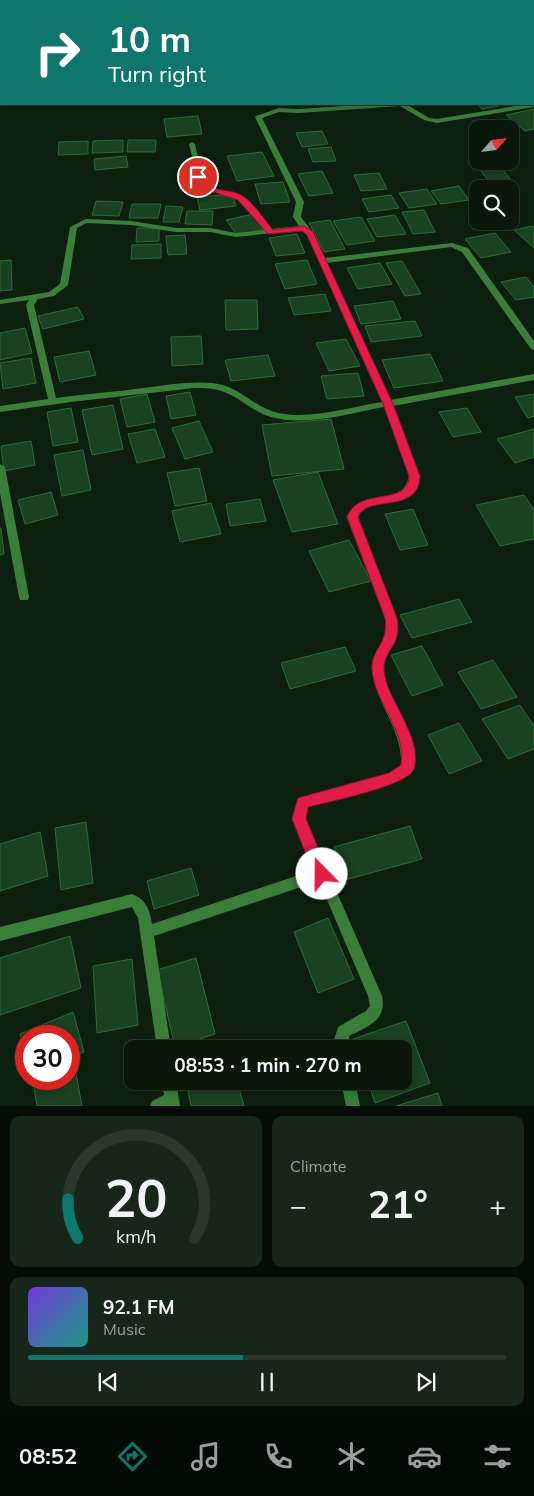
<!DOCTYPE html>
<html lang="en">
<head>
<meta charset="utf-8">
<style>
  body { margin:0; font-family:Mulish,sans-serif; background:#18251a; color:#f1f3f6; height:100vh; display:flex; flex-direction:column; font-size:19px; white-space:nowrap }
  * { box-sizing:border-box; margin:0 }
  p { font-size:16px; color:#99a09d }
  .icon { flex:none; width:28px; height:28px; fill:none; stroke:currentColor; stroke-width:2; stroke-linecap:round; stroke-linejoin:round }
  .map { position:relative; height:1106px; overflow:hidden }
  .details { display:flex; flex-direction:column; gap:10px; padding:10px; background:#060d07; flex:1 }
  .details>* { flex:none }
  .top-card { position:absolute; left:0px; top:0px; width:535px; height:105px; box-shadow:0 2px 8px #0003,0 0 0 1px #2a372d; background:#0f766e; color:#fff; overflow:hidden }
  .needle { width:32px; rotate:62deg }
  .fabs { position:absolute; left:469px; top:120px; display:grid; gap:10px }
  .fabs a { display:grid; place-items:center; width:50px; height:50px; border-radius:10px; background:#0a180c; box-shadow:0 2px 8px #0003,0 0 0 1px #2a372d; font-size:25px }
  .speed { position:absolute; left:15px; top:1025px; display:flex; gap:10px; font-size:25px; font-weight:700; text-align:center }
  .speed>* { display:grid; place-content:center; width:65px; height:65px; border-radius:50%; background:#0a180c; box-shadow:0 2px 8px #0003,0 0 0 1px #2a372d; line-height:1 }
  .speed .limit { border:8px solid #d22; background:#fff; color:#111 }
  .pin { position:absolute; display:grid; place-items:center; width:42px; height:42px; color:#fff; margin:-21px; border:2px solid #fff; border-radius:50%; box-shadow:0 1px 5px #0007 }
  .me { position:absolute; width:55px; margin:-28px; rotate:338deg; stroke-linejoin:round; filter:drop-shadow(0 0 4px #0008) }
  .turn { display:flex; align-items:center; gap:18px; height:105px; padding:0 25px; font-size:22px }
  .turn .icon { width:65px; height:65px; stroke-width:2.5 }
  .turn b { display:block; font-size:35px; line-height:42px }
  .big { font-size:38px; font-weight:700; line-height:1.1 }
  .details .widget { flex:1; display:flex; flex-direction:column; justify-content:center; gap:8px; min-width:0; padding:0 18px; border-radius:10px; background:#18251a }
  .details .dial { align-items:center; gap:0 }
  .dial svg { height:130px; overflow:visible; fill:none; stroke:#2a372d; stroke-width:7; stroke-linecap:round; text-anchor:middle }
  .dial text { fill:#f1f3f6; stroke:none }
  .song { display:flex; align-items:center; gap:15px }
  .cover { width:60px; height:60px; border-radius:8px; background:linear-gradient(135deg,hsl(260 70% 55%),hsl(170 70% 35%)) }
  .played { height:5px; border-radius:2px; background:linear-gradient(90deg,#0f766e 45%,#2a372d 45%) }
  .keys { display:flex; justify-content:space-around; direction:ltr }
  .heat { display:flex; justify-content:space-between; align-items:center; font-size:28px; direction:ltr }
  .details .tiles { flex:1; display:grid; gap:10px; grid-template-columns:1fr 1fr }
  .widget:last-child { grid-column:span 2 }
  .trip { position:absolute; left:124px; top:1040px; width:288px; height:50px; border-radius:10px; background:#0a180c; box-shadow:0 2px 8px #0003,0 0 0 1px #2a372d; font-weight:700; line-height:50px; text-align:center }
  .dock { display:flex; height:80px; justify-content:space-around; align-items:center; background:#040a05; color:#99a09d }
  .dock .icon { width:35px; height:35px }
  .dock .current { color:#0f766e }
  .dock b { font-size:22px; color:#f1f3f6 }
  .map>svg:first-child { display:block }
  .building { fill:#1a4120; stroke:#2d6c37 }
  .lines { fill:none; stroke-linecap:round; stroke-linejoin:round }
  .minor { fill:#3a7e3a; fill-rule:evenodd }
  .route { fill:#e11d48; stroke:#92132f }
</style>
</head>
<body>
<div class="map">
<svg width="534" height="1106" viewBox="0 0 534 1106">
  <rect width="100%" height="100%" fill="#0d2010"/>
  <!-- building -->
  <path class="building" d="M477,104h24l2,1 -21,4z
    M534,109v20l-9,2 -19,-16z
    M198,116l4,18 -35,3 -3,-18z
    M322,131l6,13 -26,3 -6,-14z
    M123,140v12l-31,1 1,-12z
    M128,140h28l-1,12h-28z
    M88,141v13l-30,1 1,-13z
    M331,147l5,14 -23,1 -5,-13z
    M262,152l12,24 -37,5 -10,-25z
    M126,156l2,11 -33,3 -1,-11z
    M497,163l19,23 -21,3 -18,-23z
    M322,171l11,22 -24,3 -11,-22z
    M379,173l8,16 -26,2 -7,-16z
    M283,182l7,20 -29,2 -6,-20z
    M459,186l10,14 -28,4 -10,-13z
    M427,189l10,15 -28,4 -10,-15z
    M232,194l4,12 -36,4 -3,-13z
    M391,195l8,13 -30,4 -7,-13z
    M96,201l27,1 -4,14 -27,-1z
    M132,204h29l-3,14h-29z
    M166,206l17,1 -4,15h-16z
    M424,210l11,22 -22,2 -11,-22z
    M187,211h26l-1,14 -27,-1z
    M253,214l11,15 -27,6 -11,-15z
    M395,215l11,19 -29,3 -10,-18z
    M361,217l14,24 -28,4 -14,-24z
    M330,220l15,29 -21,3 -15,-29z
    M532,226l2,1v21l-20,-18z
    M137,228h22v13l-23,1z
    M495,233l16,19 -30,6 -16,-19z
    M297,234l8,19 -29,3 -7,-18z
    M185,235l2,19 -19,1 -2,-19z
    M161,244v14l-30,1 1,-14z
    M11,260l1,30 -12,1v-30z
    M307,260l10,24 -32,5 -10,-25z
    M402,261l19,33 -16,2 -19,-33z
    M380,263l12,21 -34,5 -11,-21z
    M526,277l8,10v10l-18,3 -15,-18z
    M325,294l6,17 -37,4 -6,-17z
    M225,300h32l1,29 -32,1z
    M393,301l8,18 -40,5 -7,-18z
    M78,307l6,12 -41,10 -5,-13z
    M415,321l7,15 -51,6 -6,-16z
    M25,328l7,25 -32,7v-27z
    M201,336l2,28 -31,2 -1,-29z
    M346,339l14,27 -31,5 -13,-28z
    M89,351l7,24 -36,7 -6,-25z
    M430,354l13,27 -49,7 -12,-28z
    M268,355l7,21 -44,5 -6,-21z
    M31,358l5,25 -33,6 -3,-26z
    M358,373l6,23 -37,3 -6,-23z
    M190,392l6,23 -25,4 -5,-23z
    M147,394l8,28 -28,5 -7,-28z
    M534,394v22l-6,2 -13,-21z
    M113,405l10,44 -31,6 -10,-45z
    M71,408l7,34 -25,4 -6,-34z
    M467,408l14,24 -28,5 -14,-25z
    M331,419l13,50 -72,7 -10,-51z
    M199,421l14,31 -28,7 -13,-31z
    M155,429l10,28 -28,6 -9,-29z
    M534,429v28l-19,6 -18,-24z
    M31,441l4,24 -31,6 -3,-25z
    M83,450l8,40 -29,6 -8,-41z
    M199,468l8,33 -32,5 -8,-33z
    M318,472l20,52 -46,8 -19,-52z
    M51,492l7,23 -33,9 -7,-24z
    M524,495l10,15v29l-34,7 -24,-41z
    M260,499l6,22 -36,5 -4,-22z
    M211,503l10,31 -41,8 -8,-31z
    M413,509l15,36 -28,5 -15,-36z
    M1,528l3,26 -4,1v-27z
    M349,540l22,41 -42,11 -20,-41z
    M459,599l13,23 -60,16 -12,-23z
    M422,646l21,39 -31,11 -21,-41z
    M345,647l11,24 -66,18 -9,-26z
    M493,660l24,37 -36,12 -23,-37z
    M520,705l14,21v23l-26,10 -26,-40z
    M459,723l23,38 -33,13 -21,-39z
    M86,822l7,61 -32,7 -6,-62z
    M410,826l12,33 -77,21 -11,-33z
    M40,832l8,44 -48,15v-47z
    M191,868l8,27 -45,14 -7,-28z
    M328,918l26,61 -36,14 -24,-61z
    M70,936l11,52 -81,27v-57z
    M196,958l19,76 -40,13 -18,-77z
    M132,959l6,66 -41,8 -4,-67z
    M73,1012l11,40 -15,7v-23h-43v23l-6,-25z
    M406,1021l24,62 -55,20 -7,-22h34v-32h-46l-3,-10z
    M75,1068l7,38h-45l-4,-24 10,-3h26v-9z
    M214,1081h23l7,25h-53l-3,-15z
    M438,1093l4,13h-46z"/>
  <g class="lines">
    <!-- minor -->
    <path class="minor" d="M53,0h6v1h-6z
      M293,0h6l1,1h-6z
      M481,0h6l1,1h-6z
      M0,14h1v4h-1z
      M534,103v4l-97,16 -13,-3 -24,-14 -102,7 -19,-1 -17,6 42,84 -3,15 13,17 11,24 127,-15 16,5 66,93v9l-3,-1 -69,-97 -11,-5 -124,16 63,137 144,-26v6l-141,26 26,70c-9,40 -45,16 -62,41l39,101c1,8 1,15 -2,23 -4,9 -11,17 -11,28 2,22 15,41 24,61 3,9 11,32 5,41 -11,15 -84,30 -105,36l-2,12 77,177c5,25 -14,30 -33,40v13h-14l-1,-9 4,-13 28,-16 4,-5 -2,-10 -49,-115 -165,55 17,113h-14l-19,-131 -6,-11 -132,34v-14l132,-33c14,5 18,16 20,30l162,-54 -21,-51 5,-20 92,-26 11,-8c2,-36 -26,-61 -28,-95 -1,-12 6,-19 10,-29 4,-8 3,-15 3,-23l-39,-101c2,-3 4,-8 7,-10 17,-17 49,-1 55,-31l-25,-69c-34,6 -78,20 -113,10 -18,-5 -30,-19 -47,-25 -9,-4 -20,-4 -30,-4l-123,14 -71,10v-6l48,-7 -22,-94 3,-5 -29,4v-4l49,-8 11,-8 10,-57 16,-8 45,2 45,7h34l26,5 29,-3 -26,-31 -31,-9 -10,-7 -9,-39 3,-2 3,2 8,37 9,7 31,9 29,32 27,-3 -6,-9 3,-15 -41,-85 1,-1 23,-8 19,1 79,-5h29l23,14 8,1zM87,223l44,2 45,7h34l26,5 66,-7 5,5 75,167c-32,5 -82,21 -113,8 -22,-9 -31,-24 -57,-27 -23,-2 -46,2 -69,5 -29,4 -58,6 -87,10l-22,-93 4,-6 16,-3 14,-11 9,-57z
      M0,464l5,3 24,130 -1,3h-8l-1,-3 -19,-104z
      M162,1081h14l4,25h-30l2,-5 12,-6z
      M341,1081h14l5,25h-14z"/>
  </g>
  <!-- route -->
  <path class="route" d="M195,175h6c14,22 28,11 43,22 11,8 20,22 29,33l31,-4 9,6 80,172 27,72c-1,39 -54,18 -62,41l39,101c5,28 -12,30 -13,50 0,17 12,35 19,50 7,15 16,33 11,51 -6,17 -87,33 -106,38l-2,12 23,55 -2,5 -5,2 -6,-2 -24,-60 6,-21 91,-25 12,-8c6,-35 -27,-62 -29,-96 -1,-20 17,-25 13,-51l-38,-101c11,-31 62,-10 62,-41l-26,-72 -76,-169 -5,-4 -34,3 -30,-34 -37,-12z"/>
</svg>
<div class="fabs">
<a><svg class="needle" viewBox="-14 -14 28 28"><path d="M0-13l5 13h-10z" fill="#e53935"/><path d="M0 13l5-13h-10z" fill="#99a09d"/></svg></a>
<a><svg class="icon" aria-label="search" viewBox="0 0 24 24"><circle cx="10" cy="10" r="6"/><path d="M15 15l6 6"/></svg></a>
</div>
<div class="speed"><div class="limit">30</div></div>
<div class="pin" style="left:198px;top:177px;background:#d93025"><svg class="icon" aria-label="arrive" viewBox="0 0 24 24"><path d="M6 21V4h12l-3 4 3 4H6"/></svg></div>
<svg class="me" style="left:322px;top:874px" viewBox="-20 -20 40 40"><circle r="19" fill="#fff"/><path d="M0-13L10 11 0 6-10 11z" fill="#e11d48"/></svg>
<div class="trip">08:53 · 1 min · 270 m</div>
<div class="top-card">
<div class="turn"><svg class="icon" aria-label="right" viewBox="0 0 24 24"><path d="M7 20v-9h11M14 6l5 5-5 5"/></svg><div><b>10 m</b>Turn right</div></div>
</div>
</div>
<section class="details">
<div class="tiles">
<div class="widget dial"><svg viewBox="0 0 100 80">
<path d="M14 69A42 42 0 1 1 86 69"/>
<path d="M14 69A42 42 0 0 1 8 45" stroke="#0f766e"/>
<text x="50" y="56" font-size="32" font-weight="700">20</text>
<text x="50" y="72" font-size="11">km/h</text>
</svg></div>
<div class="widget"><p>Climate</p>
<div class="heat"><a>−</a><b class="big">21°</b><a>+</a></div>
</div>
<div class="widget">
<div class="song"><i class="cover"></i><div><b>92.1 FM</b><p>Music</p></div></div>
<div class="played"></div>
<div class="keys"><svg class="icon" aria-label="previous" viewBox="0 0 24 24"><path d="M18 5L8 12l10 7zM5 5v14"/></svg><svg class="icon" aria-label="pause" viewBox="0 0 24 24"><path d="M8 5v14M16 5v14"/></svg><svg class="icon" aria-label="next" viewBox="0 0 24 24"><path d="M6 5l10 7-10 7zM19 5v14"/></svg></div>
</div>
</div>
</section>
<nav class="dock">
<b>08:52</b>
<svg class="icon current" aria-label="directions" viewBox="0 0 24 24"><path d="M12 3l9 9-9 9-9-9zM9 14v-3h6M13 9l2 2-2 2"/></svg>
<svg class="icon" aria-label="music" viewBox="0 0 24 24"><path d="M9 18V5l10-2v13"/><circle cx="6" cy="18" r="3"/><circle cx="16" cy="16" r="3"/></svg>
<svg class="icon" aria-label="phone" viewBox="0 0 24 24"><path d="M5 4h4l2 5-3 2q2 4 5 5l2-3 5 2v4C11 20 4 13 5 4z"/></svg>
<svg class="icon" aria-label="climate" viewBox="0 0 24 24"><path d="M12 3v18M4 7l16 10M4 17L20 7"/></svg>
<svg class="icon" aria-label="car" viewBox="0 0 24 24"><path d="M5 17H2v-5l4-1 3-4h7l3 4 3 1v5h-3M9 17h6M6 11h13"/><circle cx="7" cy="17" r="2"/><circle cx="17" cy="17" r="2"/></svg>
<svg class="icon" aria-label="filters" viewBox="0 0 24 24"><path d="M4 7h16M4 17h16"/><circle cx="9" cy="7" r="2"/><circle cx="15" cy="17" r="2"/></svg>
</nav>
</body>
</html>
